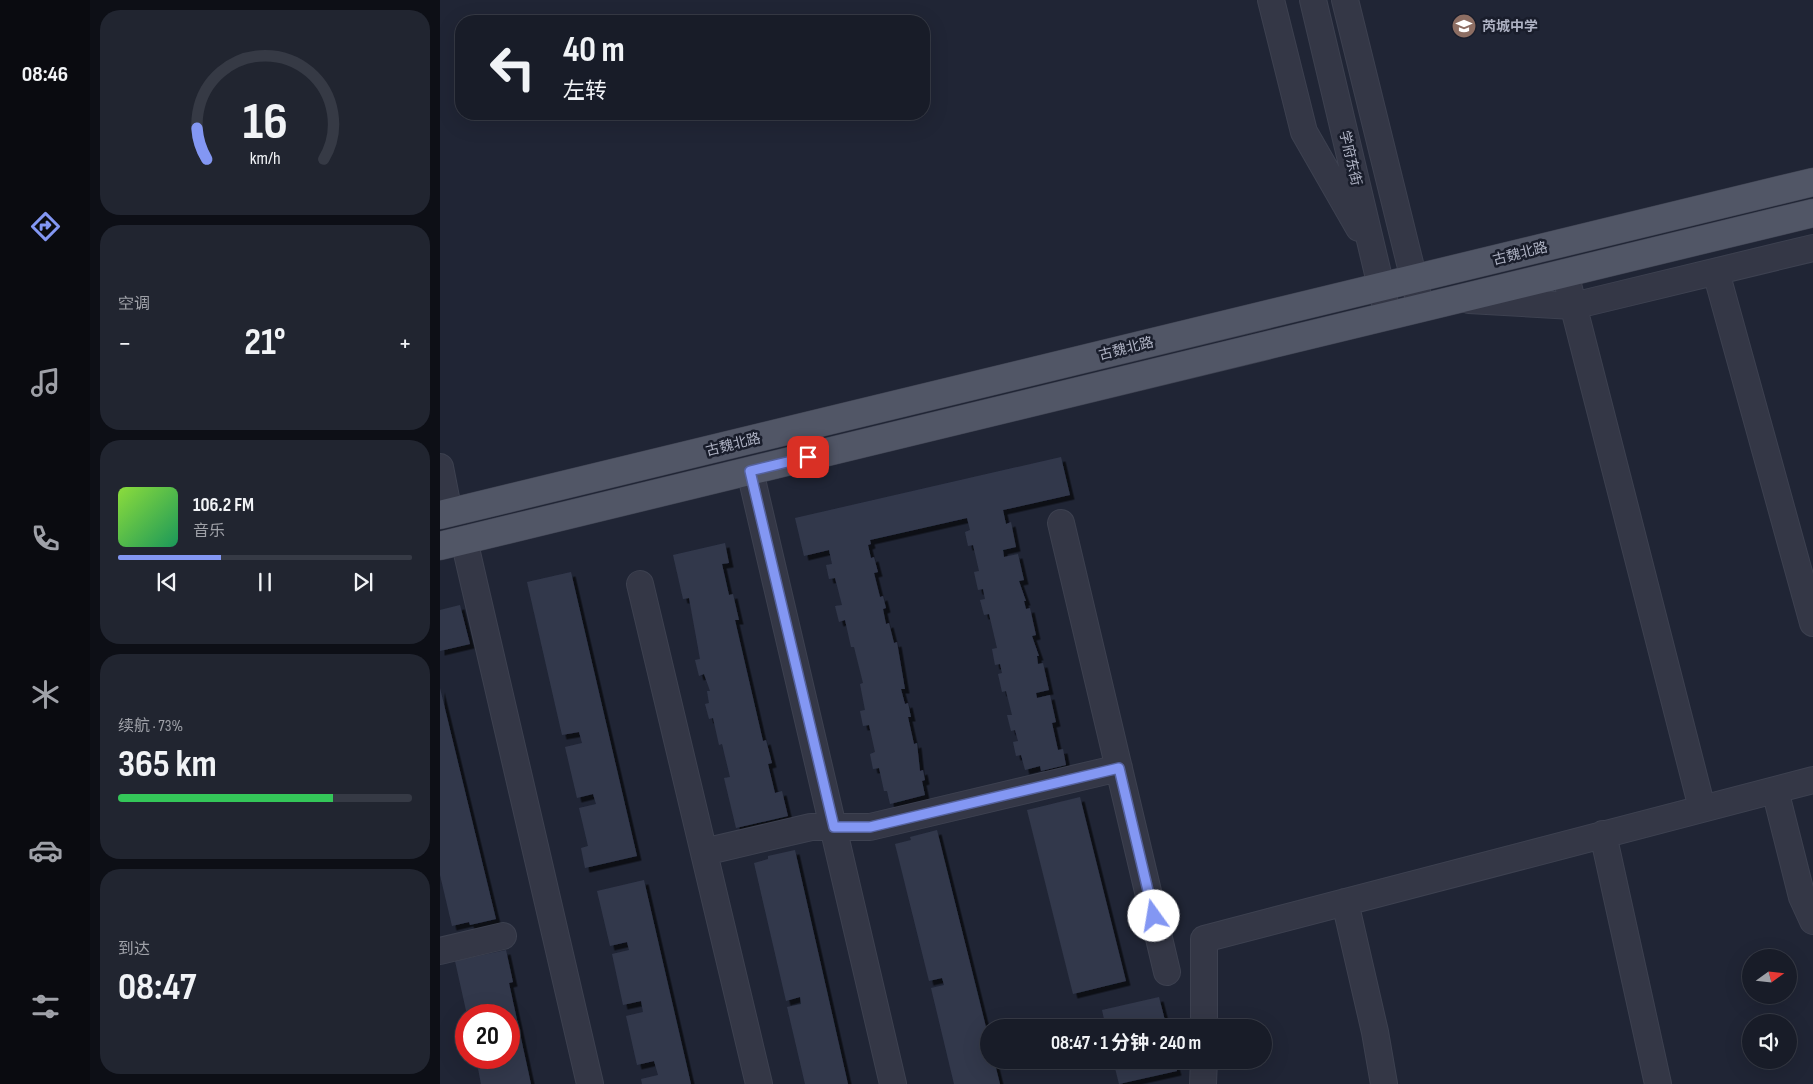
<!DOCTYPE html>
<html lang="zh">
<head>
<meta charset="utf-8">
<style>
  body { margin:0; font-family:"Sofia Sans Condensed","Noto Sans SC",sans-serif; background:#212530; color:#f1f3f6; height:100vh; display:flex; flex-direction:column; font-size:19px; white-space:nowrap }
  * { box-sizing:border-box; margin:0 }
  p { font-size:16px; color:#9fa1a8 }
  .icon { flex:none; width:28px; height:28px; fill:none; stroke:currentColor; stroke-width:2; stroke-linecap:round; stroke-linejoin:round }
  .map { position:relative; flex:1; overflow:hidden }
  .side { display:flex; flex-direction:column; gap:10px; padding:10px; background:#0d0f16; width:350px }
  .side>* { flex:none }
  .guide { position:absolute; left:15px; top:15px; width:475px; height:105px; border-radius:20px; box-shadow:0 5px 20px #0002,0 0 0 1px #363a45; background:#181c28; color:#f1f3f6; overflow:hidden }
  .needle { width:32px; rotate:75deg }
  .tools { position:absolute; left:1302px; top:949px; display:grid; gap:10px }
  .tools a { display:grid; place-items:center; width:55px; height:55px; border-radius:50%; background:#181c28; box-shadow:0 5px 20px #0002,0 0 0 1px #363a45; font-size:25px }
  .speed { position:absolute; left:15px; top:1004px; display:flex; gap:10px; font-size:25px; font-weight:700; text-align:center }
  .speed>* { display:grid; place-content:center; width:65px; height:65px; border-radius:50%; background:#181c28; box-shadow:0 5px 20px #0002,0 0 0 1px #363a45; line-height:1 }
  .speed .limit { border:8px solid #d22; background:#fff; color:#111 }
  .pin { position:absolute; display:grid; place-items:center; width:42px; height:42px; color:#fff; margin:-21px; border-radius:10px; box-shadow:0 2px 8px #0006 }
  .me { position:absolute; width:55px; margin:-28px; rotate:347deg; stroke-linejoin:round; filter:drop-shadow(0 0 4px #0008) }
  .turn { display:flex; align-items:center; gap:18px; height:105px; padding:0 25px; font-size:22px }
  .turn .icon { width:65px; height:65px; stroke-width:2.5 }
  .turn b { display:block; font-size:35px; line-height:42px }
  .big { font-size:38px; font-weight:700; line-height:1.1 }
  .side .tile { flex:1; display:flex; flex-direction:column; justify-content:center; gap:8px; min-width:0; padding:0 18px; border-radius:20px; background:#212530 }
  .side .dial { align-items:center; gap:0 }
  .dial svg { height:130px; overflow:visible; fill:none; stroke:#363a45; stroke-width:7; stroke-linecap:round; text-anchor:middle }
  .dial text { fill:#f1f3f6; stroke:none }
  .song { display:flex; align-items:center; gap:15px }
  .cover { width:60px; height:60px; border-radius:8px; background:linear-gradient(135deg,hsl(90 70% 55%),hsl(150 70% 35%)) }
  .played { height:5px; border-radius:2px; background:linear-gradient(90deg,#8397f3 35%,#363a45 35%) }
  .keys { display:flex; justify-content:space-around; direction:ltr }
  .heat { display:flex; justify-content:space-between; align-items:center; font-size:28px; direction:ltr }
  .charge { height:8px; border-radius:4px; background:linear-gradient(90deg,#34c759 73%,#363a45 0) }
  .trip { position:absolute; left:540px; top:1019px; width:292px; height:50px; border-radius:25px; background:#181c28; box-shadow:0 5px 20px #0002,0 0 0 1px #363a45; font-weight:700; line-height:50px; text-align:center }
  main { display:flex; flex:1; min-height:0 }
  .tab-bar { display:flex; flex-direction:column; width:90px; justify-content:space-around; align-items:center; background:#0a0b10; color:#9fa1a8 }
  .tab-bar .icon { width:35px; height:35px }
  .tab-bar .current { color:#8397f3 }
  .tab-bar b { font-size:22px; color:#f1f3f6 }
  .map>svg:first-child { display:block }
  .building { fill:#32384c; filter:url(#shadow) }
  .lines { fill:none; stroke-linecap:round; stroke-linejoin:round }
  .minor-casing { stroke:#3d4150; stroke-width:28 }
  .major-casing { stroke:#3d4150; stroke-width:29 }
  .minor { stroke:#343746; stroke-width:26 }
  .major { stroke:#515666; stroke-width:28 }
  .route-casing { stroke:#55629e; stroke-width:12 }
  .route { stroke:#8397f3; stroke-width:9 }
  .labels { text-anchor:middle; stroke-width:5; stroke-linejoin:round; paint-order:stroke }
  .poi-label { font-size:14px; font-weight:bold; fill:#aeb2c3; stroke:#191d2b; text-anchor:start }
  .street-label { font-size:14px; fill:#aeb2c3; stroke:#191d2b }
</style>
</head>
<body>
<main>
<nav class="tab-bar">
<b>08:46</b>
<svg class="icon current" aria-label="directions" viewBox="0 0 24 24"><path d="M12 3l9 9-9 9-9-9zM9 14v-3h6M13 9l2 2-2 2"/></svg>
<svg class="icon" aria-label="music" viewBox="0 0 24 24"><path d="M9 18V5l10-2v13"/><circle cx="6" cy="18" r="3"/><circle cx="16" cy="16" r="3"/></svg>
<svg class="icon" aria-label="phone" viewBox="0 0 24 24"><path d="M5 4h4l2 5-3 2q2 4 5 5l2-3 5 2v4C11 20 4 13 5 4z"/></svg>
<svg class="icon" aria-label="climate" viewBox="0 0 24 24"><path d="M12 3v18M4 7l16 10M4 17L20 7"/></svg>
<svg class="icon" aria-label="car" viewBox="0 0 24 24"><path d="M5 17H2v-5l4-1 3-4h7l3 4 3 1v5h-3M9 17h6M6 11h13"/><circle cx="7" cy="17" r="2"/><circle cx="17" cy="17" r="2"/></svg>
<svg class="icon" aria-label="filters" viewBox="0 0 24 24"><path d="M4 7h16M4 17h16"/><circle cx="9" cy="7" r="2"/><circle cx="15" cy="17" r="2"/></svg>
</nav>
<section class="side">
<div class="tile dial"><svg viewBox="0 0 100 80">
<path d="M14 69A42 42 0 1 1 86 69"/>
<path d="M14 69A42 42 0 0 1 8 50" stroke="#8397f3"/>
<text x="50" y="56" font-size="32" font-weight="700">16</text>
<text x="50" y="72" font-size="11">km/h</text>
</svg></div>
<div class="tile"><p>空调</p>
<div class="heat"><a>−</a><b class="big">21°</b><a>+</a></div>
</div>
<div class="tile">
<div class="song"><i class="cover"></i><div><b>106.2 FM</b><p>音乐</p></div></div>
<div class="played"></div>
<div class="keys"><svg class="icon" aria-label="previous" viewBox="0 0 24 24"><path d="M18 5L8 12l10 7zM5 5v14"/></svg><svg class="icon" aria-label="pause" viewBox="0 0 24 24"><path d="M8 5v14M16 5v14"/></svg><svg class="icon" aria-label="next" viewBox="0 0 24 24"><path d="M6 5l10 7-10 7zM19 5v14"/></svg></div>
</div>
<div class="tile"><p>续航 · 73%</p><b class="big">365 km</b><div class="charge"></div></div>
<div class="tile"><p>到达</p><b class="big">08:47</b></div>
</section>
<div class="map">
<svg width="1373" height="1084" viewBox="0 0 1373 1084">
  <defs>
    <filter id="shadow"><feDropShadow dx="4.5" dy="4.5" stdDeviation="0" flood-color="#0009"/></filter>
  </defs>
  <rect width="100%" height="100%" fill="#202535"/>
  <!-- building -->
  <path class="building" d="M621,457l9,38 -67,15 3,14 5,-2 5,25 -13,3 1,7 14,-3 6,26 -5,1 7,20h-2l2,8 4,-1 6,27 -4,1 7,20h-2l1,8 5,-1 6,27 -13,3 1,5 13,-3 6,27 -4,1 6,27 5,-1 3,16 -25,6 -1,-5 -15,4 -4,-15 -5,1 -3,-14 5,-1 -3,-11 -4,1 -4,-16h5l-6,-24 -4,1 -4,-18 4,-1 -2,-9 -5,1 -3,-16 5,-1 -8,-34 -5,1 -4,-15 5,-1 -2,-10 -5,1 -4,-18 5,-1 -6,-26 -5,1 -3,-14 5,-2 -3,-12 -97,22 1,4 -3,1 3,13 3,-1 4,15 -4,1 6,24 3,-1 3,12 -3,1 3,15 3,-1 5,20 3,-1 8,47h-4l4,15 3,-1 3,14h-3l6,27 3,-1 3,28 3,-1 2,10 -3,1 3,14 -35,9 -3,-13h-3l-5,-23 -6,1 -3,-15 5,-2 -6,-27 -6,1 -3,-15 5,-1 -5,-26 3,-1 -9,-36h-3l-6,-27 -6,2 -4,-16 7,-1 -7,-27 -6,1 -3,-14 6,-1 -3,-14 -25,6 -9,-38z
    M285,543l4,20 -7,1 7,31 4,-1 6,26h-4l28,121 3,-1 6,23 -4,1 7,29 7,-2 6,25 -52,12 -12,-50 6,-1 -8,-33 -3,1 -6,-27 -4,1 -4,-15 4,-1 -2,-12h3l-6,-17 -5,2 -4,-16 5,-1 -11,-61 -6,1 -10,-44z
    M131,572l66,284 -52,12 -4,-20 7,-2 -9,-38 17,-4 -3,-10 -16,4 -12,-51 17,-4 -3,-11 -17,3 -35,-153z
    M20,605l10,39 -30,7v-41z
    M0,688l56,231 -26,6 -1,-3 -17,4 -12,-51z
    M640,797l46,184 -53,13 -46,-184z
    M497,830l52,209v21h5l6,24h-46l-23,-96 13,-3 -2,-7 -13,3 -34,-137 16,-4 -1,-3z
    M355,850l53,234h-43l-18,-77 14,-3 -1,-7 -14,4 -32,-138 14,-4v-3z
    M204,880l47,204h-49l-1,-5 17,-4 -4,-14 -17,4 -11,-49 17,-4 -2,-11 -18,4 -11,-51 17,-4 -2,-8 -17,4 -13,-55z
    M66,950l7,32 -4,1 22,101h-50l-5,-26h33v-43h-42l-12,-54z
    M719,997l8,31h-61l-4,-18z
    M673,1060h61l3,11 -58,13z"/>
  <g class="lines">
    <defs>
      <path id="minor" d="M831,0l33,132 55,96
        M873,0l75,316
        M905,0l76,308
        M1276,272l97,351
        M1125,273l137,535
        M1029,300l104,6 240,-58
        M0,467l9,46
        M310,471l143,613
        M621,523l106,449
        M24,540l126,544
        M200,584l119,500
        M1335,790l27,107 11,24
        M1163,834l55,250
        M264,852l107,-25h59l249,-59
        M905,902l30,130 9,52
        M0,951l63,-15
        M764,1028v-89l609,-159
        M763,1084l1,-24"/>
      <path id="major" d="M0,515l1373,-333
        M0,546l1373,-333"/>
    </defs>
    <!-- minor casing -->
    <use href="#minor" class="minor-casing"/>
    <!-- major casing -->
    <use href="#major" class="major-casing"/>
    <!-- minor -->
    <use href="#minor" class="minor"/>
    <!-- major -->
    <use href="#major" class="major"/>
  </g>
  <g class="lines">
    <defs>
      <path id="route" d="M368,457l-58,14 84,356h36l249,-59 35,148"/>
    </defs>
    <!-- route casing -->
    <use href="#route" class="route-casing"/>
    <!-- route -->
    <use href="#route" class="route"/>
  </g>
  <!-- icons -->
  <defs>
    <symbol id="school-disc" viewBox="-11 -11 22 22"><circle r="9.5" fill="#8d6e63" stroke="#191d2b"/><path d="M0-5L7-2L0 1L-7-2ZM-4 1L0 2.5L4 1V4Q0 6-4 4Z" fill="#fff"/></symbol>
  </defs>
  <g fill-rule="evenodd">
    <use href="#school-disc" x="1010" y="12" width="28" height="28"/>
  </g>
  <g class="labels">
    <!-- poi labels -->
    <g class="poi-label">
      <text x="1042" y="31">芮城中学</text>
    </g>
    <!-- street labels -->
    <g class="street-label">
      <text transform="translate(911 158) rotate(77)" y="5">学府东街</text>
      <text transform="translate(1080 253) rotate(-14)" y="5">古魏北路</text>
      <text transform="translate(686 348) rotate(-14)" y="5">古魏北路</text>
      <text transform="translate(293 444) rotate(-14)" y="5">古魏北路</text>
    </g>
  </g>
</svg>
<div class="tools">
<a><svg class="needle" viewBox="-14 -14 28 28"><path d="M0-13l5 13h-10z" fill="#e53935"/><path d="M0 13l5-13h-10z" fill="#9fa1a8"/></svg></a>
<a><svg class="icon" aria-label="sound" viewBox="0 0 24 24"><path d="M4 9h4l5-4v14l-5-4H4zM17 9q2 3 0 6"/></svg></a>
</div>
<div class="speed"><div class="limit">20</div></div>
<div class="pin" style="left:368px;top:457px;background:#d93025"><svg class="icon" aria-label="arrive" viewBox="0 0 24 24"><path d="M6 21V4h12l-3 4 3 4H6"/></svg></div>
<svg class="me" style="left:714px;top:916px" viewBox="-20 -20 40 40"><circle r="19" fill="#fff"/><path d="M0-13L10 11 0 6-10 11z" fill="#8397f3"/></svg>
<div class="trip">08:47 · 1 分钟 · 240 m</div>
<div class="guide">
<div class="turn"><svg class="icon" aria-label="left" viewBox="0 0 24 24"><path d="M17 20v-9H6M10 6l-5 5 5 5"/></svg><div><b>40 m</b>左转</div></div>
</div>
</div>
</main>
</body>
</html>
